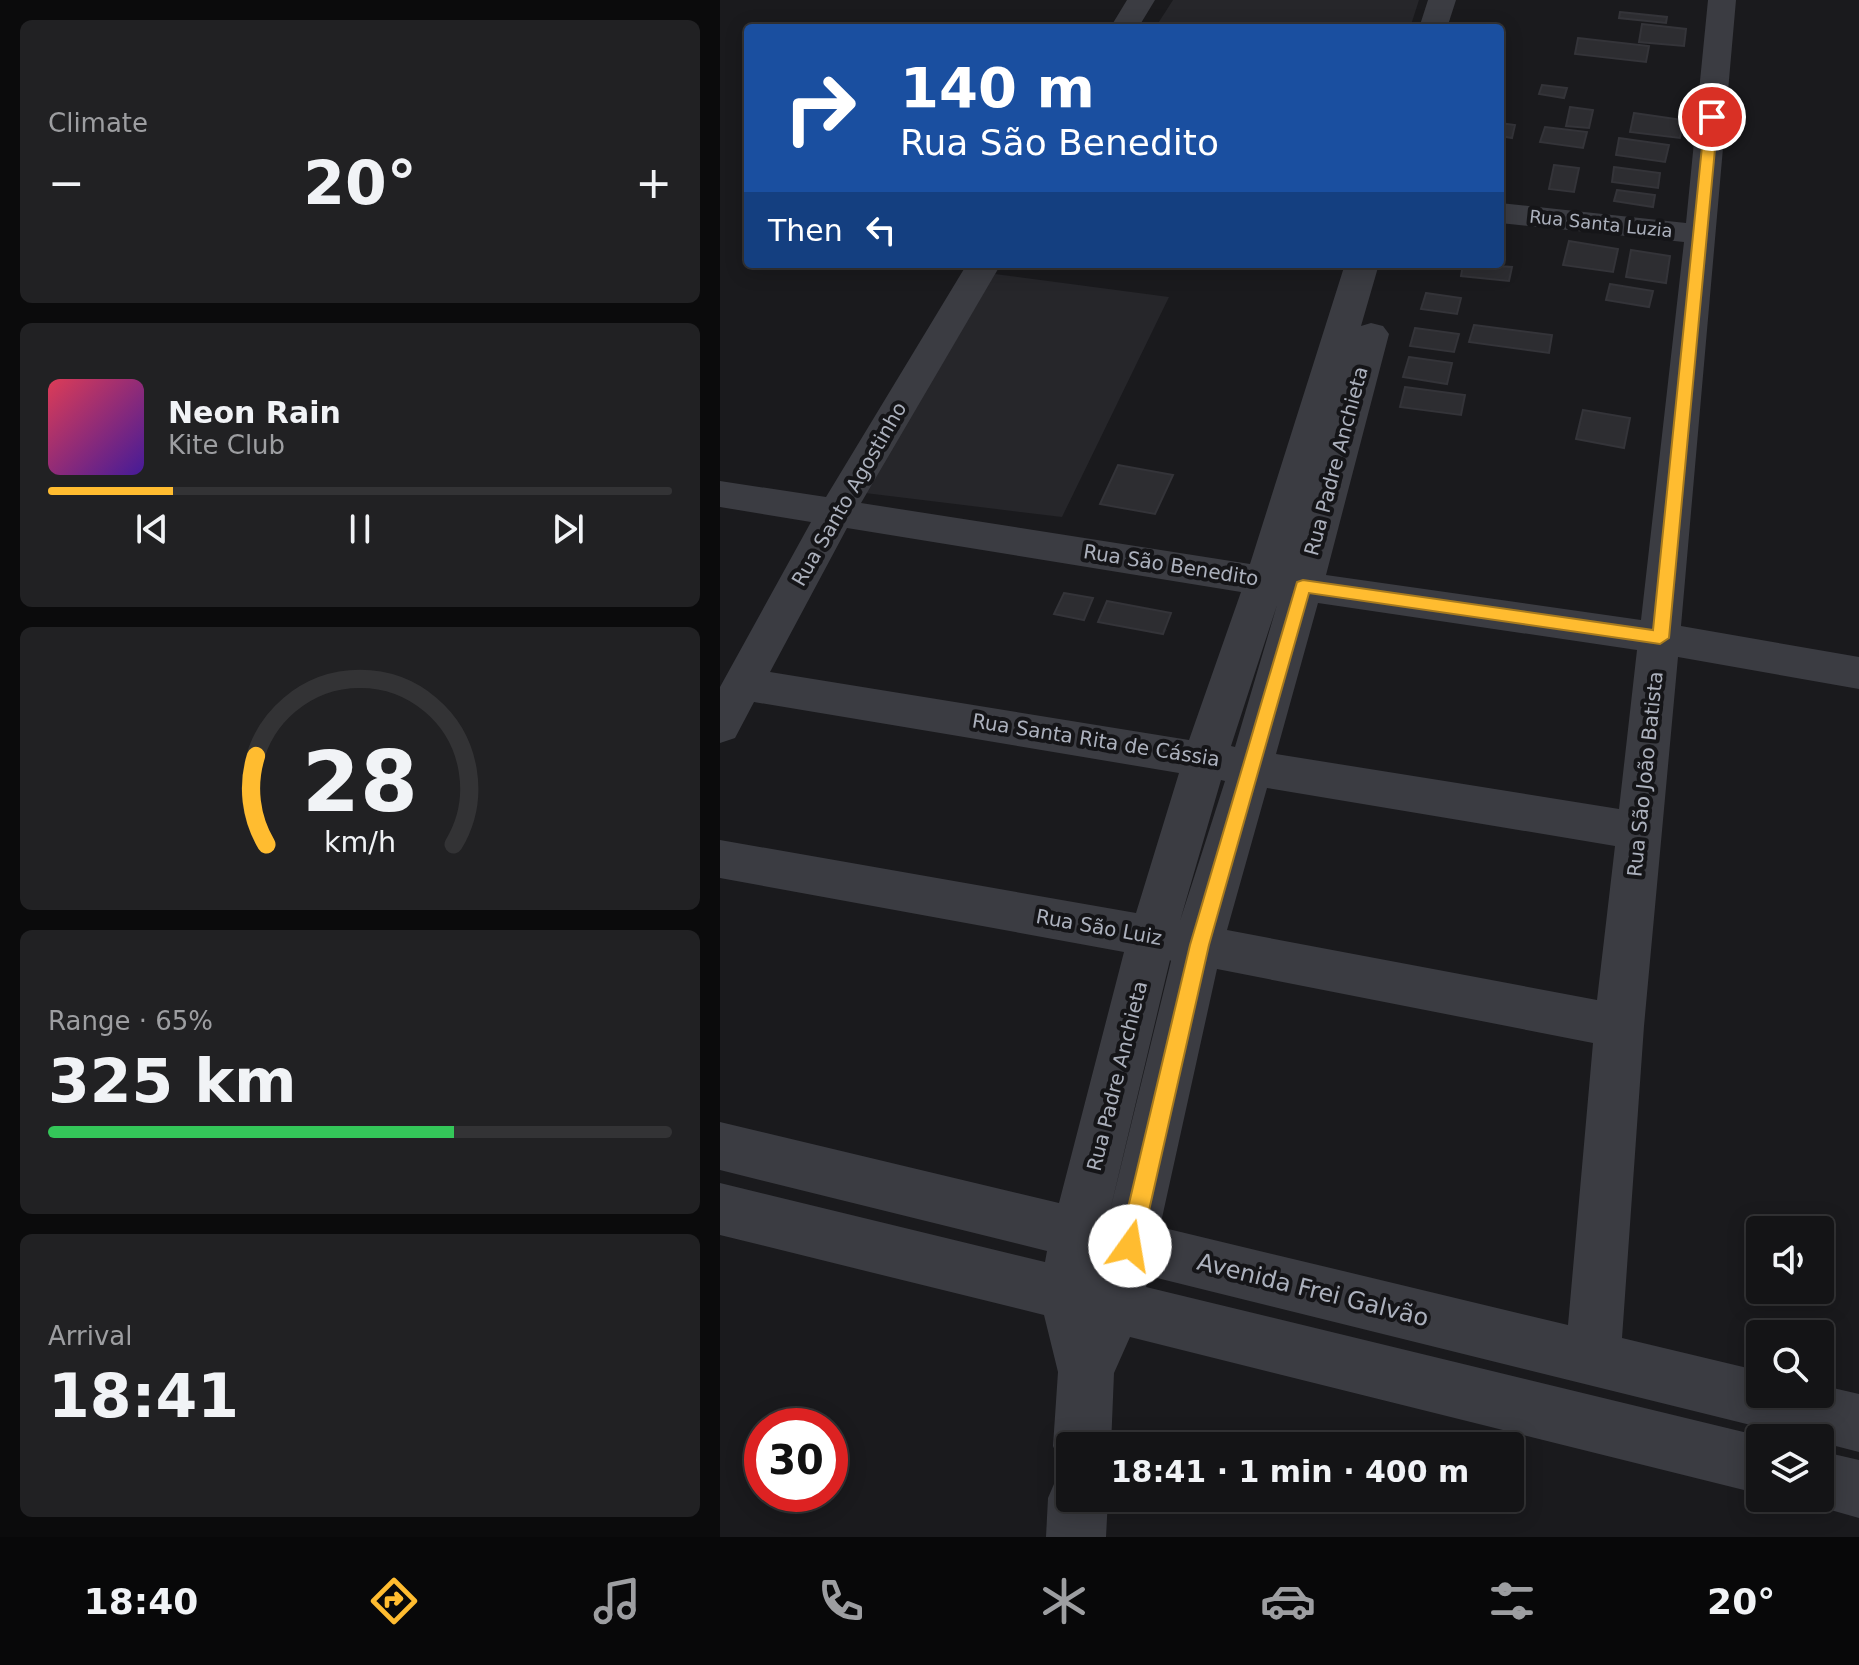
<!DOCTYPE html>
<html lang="en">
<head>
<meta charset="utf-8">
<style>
  body { margin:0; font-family:"DejaVu Sans",sans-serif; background:#212123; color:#f1f3f6; height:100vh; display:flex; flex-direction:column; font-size:30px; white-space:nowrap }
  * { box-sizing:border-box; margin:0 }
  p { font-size:26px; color:#9d9ea1 }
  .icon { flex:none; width:44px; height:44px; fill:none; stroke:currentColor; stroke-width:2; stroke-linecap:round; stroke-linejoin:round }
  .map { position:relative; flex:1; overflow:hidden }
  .panel { display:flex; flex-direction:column; gap:20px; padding:20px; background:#0b0b0c; width:720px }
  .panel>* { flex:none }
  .guide { position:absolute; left:24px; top:24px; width:760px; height:244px; border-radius:8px; box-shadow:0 4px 20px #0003,0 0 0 2px #333335; background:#1a4fa0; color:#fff; overflow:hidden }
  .fabs { position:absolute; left:1026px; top:1216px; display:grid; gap:16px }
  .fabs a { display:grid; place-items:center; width:88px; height:88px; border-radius:8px; background:#141416; box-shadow:0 4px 20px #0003,0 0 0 2px #333335; font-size:40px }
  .speed { position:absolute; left:24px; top:1408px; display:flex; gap:16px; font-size:40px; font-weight:700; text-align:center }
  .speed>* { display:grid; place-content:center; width:104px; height:104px; border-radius:50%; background:#141416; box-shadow:0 4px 20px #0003,0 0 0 2px #333335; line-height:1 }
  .speed .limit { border:12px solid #d22; background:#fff; color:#111 }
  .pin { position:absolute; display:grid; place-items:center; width:68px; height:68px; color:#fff; margin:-34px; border:4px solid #fff; border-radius:50%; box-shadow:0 2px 8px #0007 }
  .me { position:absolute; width:88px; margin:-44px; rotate:13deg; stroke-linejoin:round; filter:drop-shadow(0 0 6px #0008) }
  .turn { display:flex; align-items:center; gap:28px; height:168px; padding:0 24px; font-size:36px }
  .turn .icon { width:104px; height:104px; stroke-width:2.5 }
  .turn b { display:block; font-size:56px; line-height:68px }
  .then { display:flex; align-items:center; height:76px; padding:0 24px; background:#0003; gap:16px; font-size:30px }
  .big { font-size:60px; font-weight:600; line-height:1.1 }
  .panel .widget { flex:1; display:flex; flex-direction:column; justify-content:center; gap:12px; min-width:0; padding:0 28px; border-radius:12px; background:#212123 }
  .panel .dial { align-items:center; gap:0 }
  .dial svg { height:208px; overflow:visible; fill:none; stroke:#333335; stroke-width:7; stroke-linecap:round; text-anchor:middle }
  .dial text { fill:#f1f3f6; stroke:none }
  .song { display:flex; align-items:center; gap:24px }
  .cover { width:96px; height:96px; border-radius:12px; background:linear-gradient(135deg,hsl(350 70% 55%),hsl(260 70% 35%)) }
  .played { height:8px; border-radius:4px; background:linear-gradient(90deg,#ffbc30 20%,#333335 20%) }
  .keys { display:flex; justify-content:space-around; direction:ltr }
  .heat { display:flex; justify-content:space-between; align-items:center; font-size:44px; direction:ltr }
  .charge { height:12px; border-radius:6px; background:linear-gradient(90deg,#34c759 65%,#333335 0) }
  .trip { position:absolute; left:336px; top:1432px; width:468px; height:80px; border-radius:8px; background:#141416; box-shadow:0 4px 20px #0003,0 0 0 2px #333335; font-weight:600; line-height:80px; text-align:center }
  .dock { display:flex; height:128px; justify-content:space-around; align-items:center; background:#080809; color:#9d9ea1 }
  .dock .icon { width:56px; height:56px }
  .dock .on { color:#ffbc30 }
  .dock b { font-size:36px; color:#f1f3f6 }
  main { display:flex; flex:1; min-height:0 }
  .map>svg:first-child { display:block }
  .built { fill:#26262a }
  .building { fill:#2d2d31; stroke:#343439; stroke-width:2 }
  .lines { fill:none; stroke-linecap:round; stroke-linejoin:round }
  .minor { fill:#3b3c42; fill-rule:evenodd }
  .route { fill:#ffbc30; stroke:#a67a1f; stroke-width:2 }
  .labels { text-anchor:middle; stroke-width:8; stroke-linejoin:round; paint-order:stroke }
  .far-street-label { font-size:18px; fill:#acb1bd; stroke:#151518 }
  .street-label { font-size:20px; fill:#acb1bd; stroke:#151518 }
  .near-street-label { font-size:24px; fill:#acb1bd; stroke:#151518 }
</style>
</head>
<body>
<main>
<section class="panel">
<div class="widget"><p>Climate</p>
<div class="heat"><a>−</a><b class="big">20°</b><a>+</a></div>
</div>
<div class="widget">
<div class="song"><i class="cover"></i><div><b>Neon Rain</b><p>Kite Club</p></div></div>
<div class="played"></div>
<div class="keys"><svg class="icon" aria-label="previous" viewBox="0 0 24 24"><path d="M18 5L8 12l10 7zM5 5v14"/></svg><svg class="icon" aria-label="pause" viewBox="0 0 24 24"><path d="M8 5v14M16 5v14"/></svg><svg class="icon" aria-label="next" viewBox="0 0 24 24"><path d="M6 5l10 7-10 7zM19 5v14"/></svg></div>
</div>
<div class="widget dial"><svg viewBox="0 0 100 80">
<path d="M14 69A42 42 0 1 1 86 69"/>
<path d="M14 69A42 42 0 0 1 10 35" stroke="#ffbc30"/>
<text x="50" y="56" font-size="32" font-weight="700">28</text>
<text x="50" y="72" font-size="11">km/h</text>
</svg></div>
<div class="widget"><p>Range · 65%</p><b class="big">325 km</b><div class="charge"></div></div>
<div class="widget"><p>Arrival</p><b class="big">18:41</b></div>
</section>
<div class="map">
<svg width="1139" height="1537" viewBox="0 0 1139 1537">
  <rect width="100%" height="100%" fill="#1a1a1d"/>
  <!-- built -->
  <path class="built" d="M453,0h246l-9,28h-255z
    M275,274l174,23 -107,220 -197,-24z"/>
  <!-- building -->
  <path class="building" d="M900,12l47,5 -1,6 -47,-5z
    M922,24l44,5 -2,17 -45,-4z
    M858,38l71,8 -3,16 -71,-8z
    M822,85l25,3 -3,10 -25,-4z
    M850,107l23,3 -4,18 -23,-2z
    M914,113l49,7 -3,18 -50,-6z
    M780,123l15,2 -3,13 -12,-2z
    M825,127l42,5 -4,16 -43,-6z
    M899,138l50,7 -4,17 -49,-7z
    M834,165l25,3 -5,24 -25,-3z
    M894,167l46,6 -2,15 -46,-6z
    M897,190l38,5 -2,12 -39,-6z
    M849,241l49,8 -5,23 -50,-7z
    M911,250l39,6 -4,27 -40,-6z
    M743,264l49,3 -3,14 -48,-5z
    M890,284l43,7 -4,16 -43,-7z
    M706,293l35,5 -4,16 -36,-5z
    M754,325l78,10 -3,18 -80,-11z
    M695,328l44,6 -5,18 -44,-6z
    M689,357l43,6 -5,21 -44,-7z
    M685,387l60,8 -4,20 -61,-8z
    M863,410l47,8 -6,30 -48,-9z
    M398,465l55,10 -18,39 -55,-10z
    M344,593l29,5 -9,22 -30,-6z
    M387,601l64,12 -8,21 -65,-12z"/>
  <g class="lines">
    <!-- minor -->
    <path class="minor" d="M407,0h28l-17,28h-28z
      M708,0h28l-9,28h-28z
      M988,0h28l-55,626 178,31v32l-181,-32 -34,369 -22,312 138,33v23h60v-9l39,9v58l-39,-10v-4h-17l-654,-162 -3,11 614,149 5,2h-5v56l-630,-157 -16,36 -3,73h-41v24l-8,-4 -9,-20 5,-74 -14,-57 -324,-80v-52l325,79 2,-11 -327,-81v-48l339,81 65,-251 -404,-74v-38l416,73 43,-140 -425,-71 -19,36 -15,5v-56l91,-165 -91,-15v-26l106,16 141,-233h34l-140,239 389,61 95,-300h34l-18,62 10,-3 12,3 6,8 -63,241 315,45 43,-378 -184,-19v-20l186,20zM127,528l394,64 -52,148 -419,-68zM598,603l319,47 -18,159 -343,-55zM557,605l-42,142 -4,-1zM501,780l4,1 -45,140zM547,788l348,58 -18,154 -370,-70zM450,960l1,1 -62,254zM497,969l376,74 -25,282 -408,-98z
      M1100,1451l39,9v58l-60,-17 -1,-3h22z
      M350,1472v26h38l-2,39h-60l2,-39 9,-21z"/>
  </g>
  <!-- route -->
  <path class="route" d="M992,113l6,4 -49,521 -9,6 -351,-51 -100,352 -68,301 -3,7 -8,4 -8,-4 -3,-7 71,-301 107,-363 6,-2 350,50 52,-513z"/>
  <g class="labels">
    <!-- far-street labels -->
    <g class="far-street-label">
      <text transform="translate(881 224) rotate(6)" y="6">Rua Santa Luzia</text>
    </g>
    <!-- street labels -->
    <g class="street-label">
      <text transform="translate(616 461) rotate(-75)" y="7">Rua Padre Anchieta</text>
      <text transform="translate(129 494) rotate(-60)" y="7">Rua Santo Agostinho</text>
      <text transform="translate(451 565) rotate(9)" y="7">Rua São Benedito</text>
      <text transform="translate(376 740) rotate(9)" y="7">Rua Santa Rita de Cássia</text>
      <text transform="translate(925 774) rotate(-84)" y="7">Rua São João Batista</text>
      <text transform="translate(379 927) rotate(10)" y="7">Rua São Luiz</text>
      <text transform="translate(397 1076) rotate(-76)" y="7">Rua Padre Anchieta</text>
    </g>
    <!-- near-street labels -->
    <g class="near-street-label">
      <text transform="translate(593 1290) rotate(14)" y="8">Avenida Frei Galvão</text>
    </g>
  </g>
</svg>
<div class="fabs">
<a><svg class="icon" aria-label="sound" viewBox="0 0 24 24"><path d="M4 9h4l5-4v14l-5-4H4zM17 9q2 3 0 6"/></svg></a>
<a><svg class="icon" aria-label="search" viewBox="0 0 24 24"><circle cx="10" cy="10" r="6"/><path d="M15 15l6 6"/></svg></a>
<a><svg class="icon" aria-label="layers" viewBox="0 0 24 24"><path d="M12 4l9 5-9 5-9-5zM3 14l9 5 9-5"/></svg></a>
</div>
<div class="speed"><div class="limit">30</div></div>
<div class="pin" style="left:992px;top:117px;background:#d93025"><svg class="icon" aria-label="arrive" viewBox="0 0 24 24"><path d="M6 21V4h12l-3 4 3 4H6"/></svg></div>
<svg class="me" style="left:410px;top:1246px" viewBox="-20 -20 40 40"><circle r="19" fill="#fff"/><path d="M0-13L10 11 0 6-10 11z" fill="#ffbc30"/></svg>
<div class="trip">18:41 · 1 min · 400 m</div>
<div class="guide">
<div class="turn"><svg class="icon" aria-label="right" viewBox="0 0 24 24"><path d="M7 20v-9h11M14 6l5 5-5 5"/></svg><div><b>140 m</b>Rua São Benedito</div></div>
<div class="then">Then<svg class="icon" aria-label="left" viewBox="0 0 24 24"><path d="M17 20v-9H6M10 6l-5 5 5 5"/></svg></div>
</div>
</div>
</main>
<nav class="dock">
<b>18:40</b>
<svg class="icon on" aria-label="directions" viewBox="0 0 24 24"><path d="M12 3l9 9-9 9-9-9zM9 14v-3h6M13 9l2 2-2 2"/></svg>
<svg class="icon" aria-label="music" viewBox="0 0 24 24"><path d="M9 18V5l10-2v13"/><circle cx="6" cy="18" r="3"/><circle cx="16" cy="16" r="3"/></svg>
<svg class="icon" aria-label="phone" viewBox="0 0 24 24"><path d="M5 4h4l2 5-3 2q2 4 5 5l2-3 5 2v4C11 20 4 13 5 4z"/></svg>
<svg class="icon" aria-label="climate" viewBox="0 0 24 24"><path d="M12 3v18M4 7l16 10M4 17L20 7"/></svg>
<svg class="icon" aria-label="car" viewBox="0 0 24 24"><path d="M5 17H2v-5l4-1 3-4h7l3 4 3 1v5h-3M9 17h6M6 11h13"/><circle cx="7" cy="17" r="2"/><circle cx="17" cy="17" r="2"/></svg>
<svg class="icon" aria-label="filters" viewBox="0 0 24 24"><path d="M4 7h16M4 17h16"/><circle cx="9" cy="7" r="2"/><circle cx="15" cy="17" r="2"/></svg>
<b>20°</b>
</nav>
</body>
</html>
